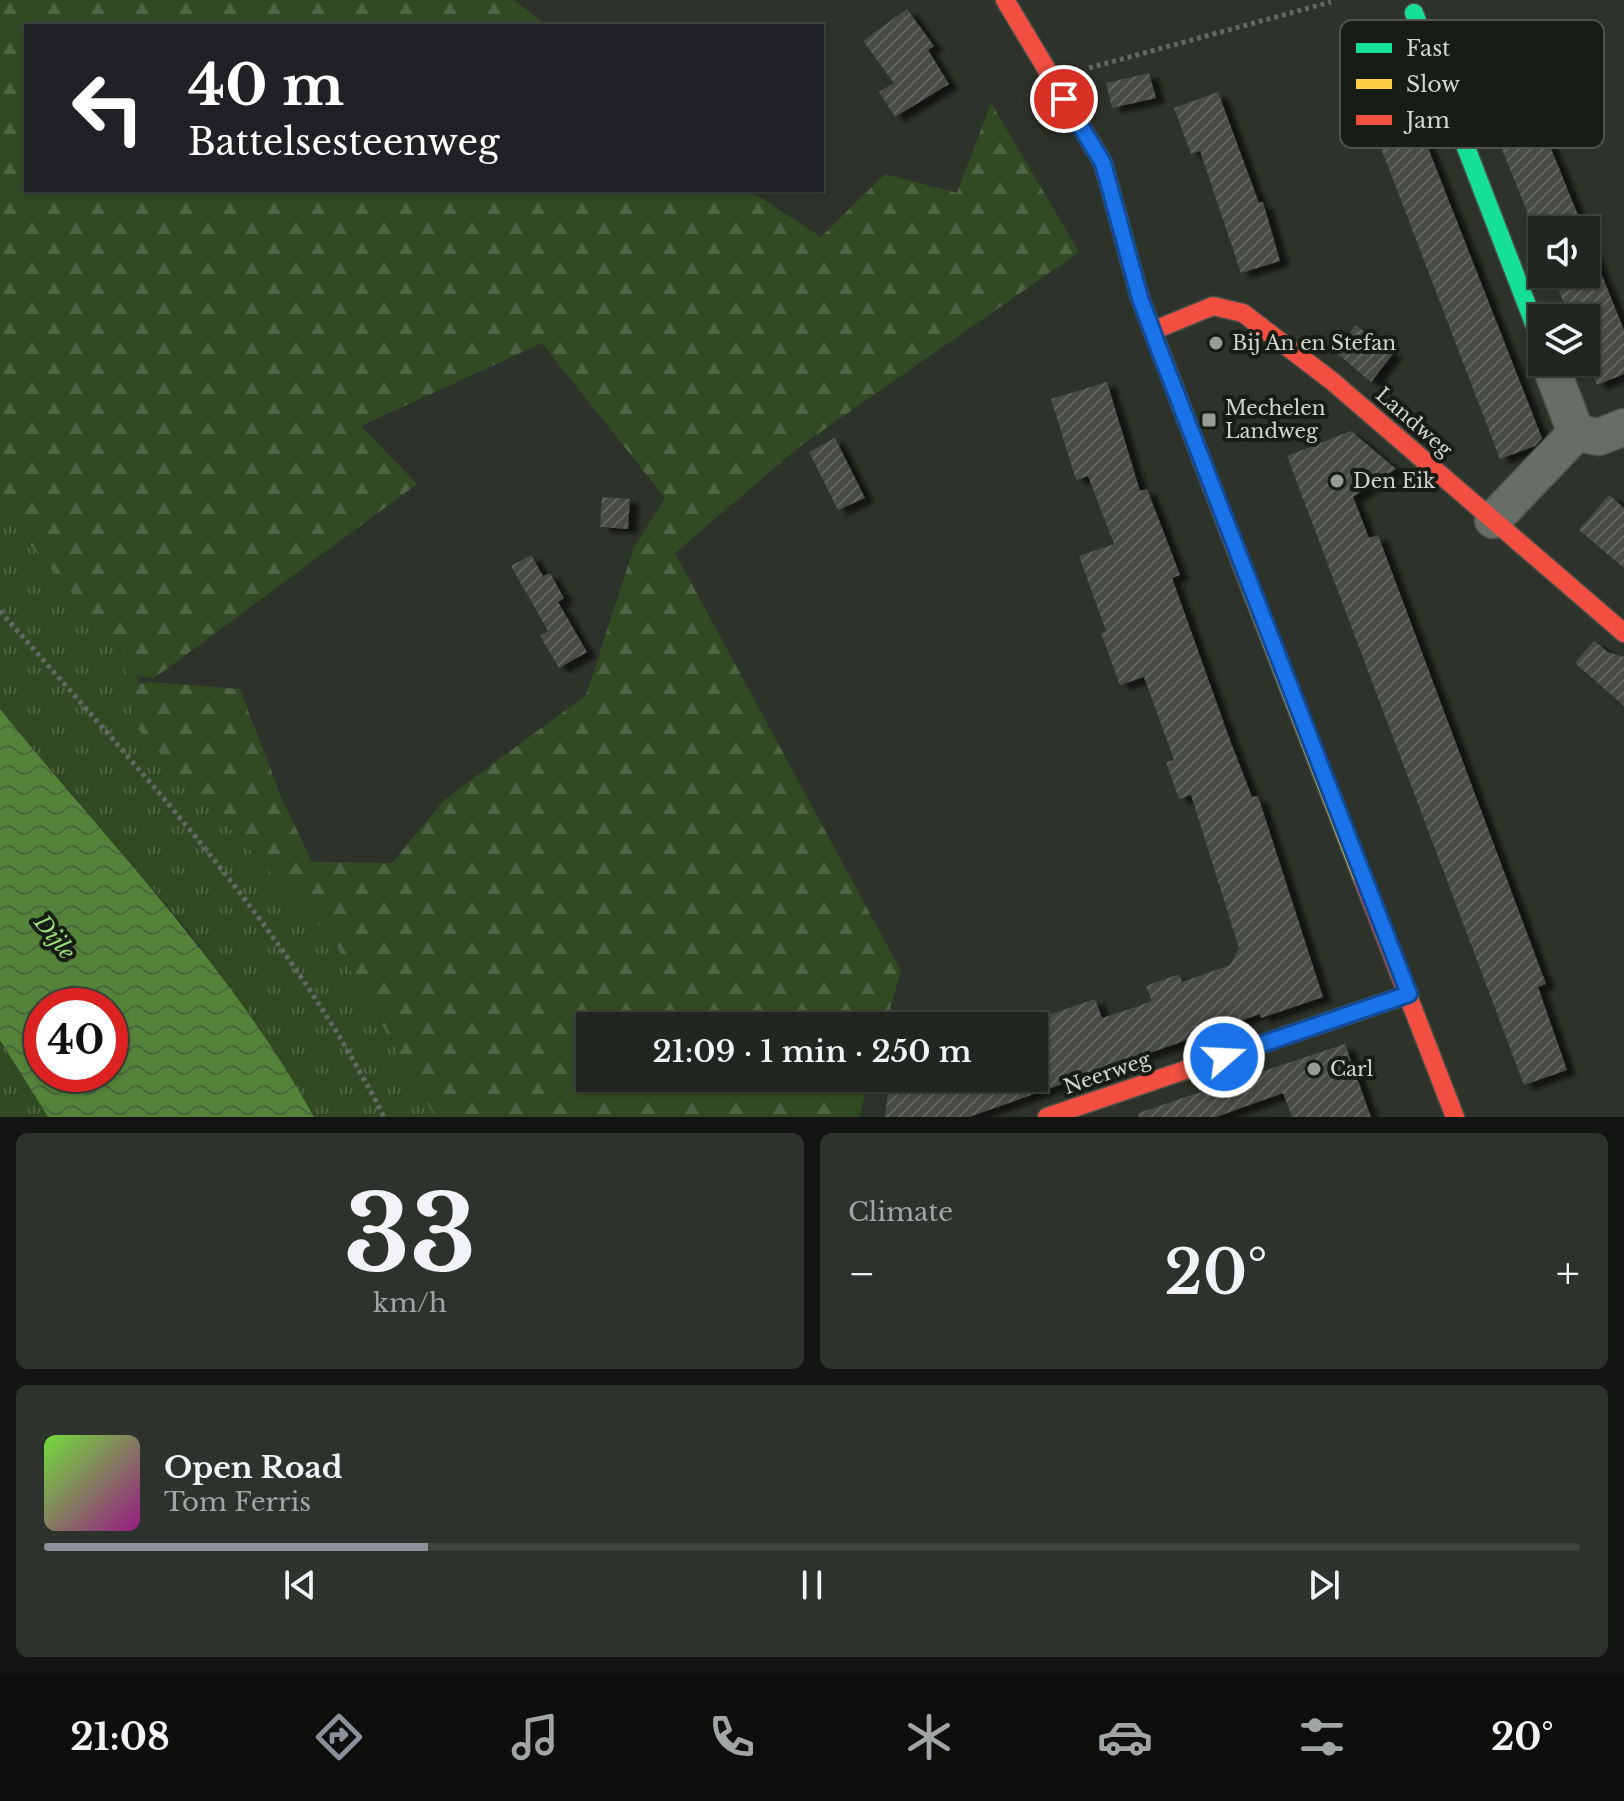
<!DOCTYPE html>
<html lang="en">
<head>
<meta charset="utf-8">
<style>
  body { margin:0; font-family:"Libre Baskerville",serif; background:#2e322d; color:#f1f3f6; height:100vh; display:flex; flex-direction:column; font-size:30px; white-space:nowrap }
  * { box-sizing:border-box; margin:0 }
  p { font-size:26px; color:#a2a5a5 }
  .icon { flex:none; width:44px; height:44px; fill:none; stroke:currentColor; stroke-width:2; stroke-linecap:round; stroke-linejoin:round }
  .map { position:relative; height:1117px; overflow:hidden }
  .sheet { display:flex; flex-direction:column; gap:16px; padding:16px; background:#131512; flex:1 }
  .sheet>* { flex:none }
  .guide { position:absolute; left:24px; top:24px; width:800px; height:168px; border-radius:0px; box-shadow:0 2px 6px #0004,0 0 0 2px #3f433e; background:#202124; color:#fff; overflow:hidden }
  .controls { position:absolute; left:1528px; top:216px; display:grid; gap:16px }
  .controls a { display:grid; place-items:center; width:72px; height:72px; border-radius:0px; background:#222620; box-shadow:0 2px 6px #0004,0 0 0 2px #3f433e; font-size:40px }
  .speed { position:absolute; left:24px; top:988px; display:flex; gap:16px; font-size:40px; font-weight:700; text-align:center }
  .speed>* { display:grid; place-content:center; width:104px; height:104px; border-radius:50%; background:#222620; box-shadow:0 2px 6px #0004,0 0 0 2px #3f433e; line-height:1 }
  .speed .limit { border:12px solid #d22; background:#fff; color:#111 }
  .pin { position:absolute; display:grid; place-items:center; width:68px; height:68px; color:#fff; margin:-34px; border:4px solid #fff; border-radius:50%; box-shadow:0 2px 8px #0007 }
  .me { position:absolute; width:88px; margin:-44px; rotate:71deg; stroke-linejoin:round; filter:drop-shadow(0 0 6px #0008) }
  .turn { display:flex; align-items:center; gap:28px; height:168px; padding:0 32px; font-size:36px }
  .turn .icon { width:104px; height:104px; stroke-width:2.5 }
  .turn b { display:block; font-size:56px; line-height:68px }
  .big { font-size:60px; font-weight:600; line-height:1.1 }
  .sheet .widget { flex:1; display:flex; flex-direction:column; justify-content:center; gap:12px; min-width:0; padding:0 28px; border-radius:12px; background:#2e322d }
  .sheet .dial { align-items:center; gap:0 }
  .dial b { font-size:104px; line-height:1 }
  .song { display:flex; align-items:center; gap:24px }
  .cover { width:96px; height:96px; border-radius:12px; background:linear-gradient(135deg,hsl(100 70% 55%),hsl(310 70% 35%)) }
  .played { height:8px; border-radius:4px; background:linear-gradient(90deg,#8c9099 25%,#3f433e 25%) }
  .keys { display:flex; justify-content:space-around; direction:ltr }
  .heat { display:flex; justify-content:space-between; align-items:center; font-size:44px; direction:ltr }
  .sheet .tiles { flex:1; display:grid; gap:16px; grid-template-columns:1fr 1fr }
  .widget:last-child { grid-column:span 2 }
  .trip { position:absolute; left:576px; top:1012px; width:472px; height:80px; border-radius:0px; background:#222620; box-shadow:0 2px 6px #0004,0 0 0 2px #3f433e; font-weight:600; line-height:80px; text-align:center }
  .tabs { display:flex; height:128px; justify-content:space-around; align-items:center; background:#0e0f0d; color:#a2a5a5 }
  .tabs .icon { width:56px; height:56px }
  .tabs .on { color:#8c9099 }
  .tabs b { font-size:36px; color:#f1f3f6 }
  .map>svg:first-child { display:block }
  .grass { fill:url(#grass-tufts) }
  .forest { fill:url(#forest-firs) }
  .water { fill:url(#water-waves); fill-rule:evenodd }
  .building { fill:url(#building-hatch); filter:url(#shadow) }
  .lines { fill:none; stroke-linecap:round; stroke-linejoin:round }
  .street-casing { stroke:#4a4f48; stroke-width:39 }
  .fast-casing { stroke:#4a4f48; stroke-width:21 }
  .slow-casing { stroke:#4a4f48; stroke-width:21 }
  .jam-casing { stroke:#4a4f48; stroke-width:21 }
  .path { stroke:#646861; stroke-width:5; stroke-dasharray:4 4; stroke-linecap:butt }
  .street { stroke:#686d66; stroke-width:36 }
  .fast { stroke:#16e098; stroke-width:18 }
  .slow { stroke:#ffcf43; stroke-width:18 }
  .jam { stroke:#f24e42; stroke-width:18 }
  .route-casing { stroke:#114b97; stroke-width:20 }
  .route { stroke:#1a73e8; stroke-width:14 }
  .poi-dot { fill:#979d94; stroke:#171c15; stroke-width:3 }
  .labels { text-anchor:middle; stroke-width:8; stroke-linejoin:round; paint-order:stroke }
  .poi-label { font-size:20px; fill:#d0d6cd; stroke:#171c15; text-anchor:start }
  .street-label { font-size:20px; fill:#d0d6cd; stroke:#171c15 }
  .water-label { font-size:22px; font-style:italic; fill:#9adf75; stroke:#171c15 }
  .key { fill:#171c15; stroke:#4e544c; stroke-width:2 }
  .key-label { font-size:22px; fill:#d0d6cd }
</style>
</head>
<body>
<div class="map">
<svg width="1624" height="1117" viewBox="0 0 1624 1117">
  <defs>
    <pattern id="grass-tufts" width="24" height="20" patternUnits="userSpaceOnUse" patternTransform="scale(2)"><rect width="24" height="20" fill="#314a23"/><path d="M3 7l-1-3M5 7V3M7 7l1-3M15 17l-1-3M17 17v-4M19 17l1-3" fill="none" stroke="#4e6342"/></pattern>
    <pattern id="forest-firs" width="22" height="20" patternUnits="userSpaceOnUse" patternTransform="scale(2)"><rect width="22" height="20" fill="#314a23"/><path d="M5 1l3.5 6h-7zM16 11l3.5 6h-7z" fill="#4e6342"/></pattern>
    <pattern id="water-waves" width="16" height="10" patternUnits="userSpaceOnUse" patternTransform="scale(2)"><rect width="16" height="10" fill="#548439"/><path d="M0 5q4-4 8 0t8 0" fill="none" stroke="#4b693b"/></pattern>
    <pattern id="building-hatch" width="6" height="6" patternUnits="userSpaceOnUse" patternTransform="scale(2)"><rect width="6" height="6" fill="#484c45"/><path d="M-1 1l2-2M0 6l6-6M5 7l2-2" fill="none" stroke="#61655f"/></pattern>
    <filter id="shadow"><feDropShadow dx="9" dy="5" stdDeviation="2" flood-color="#0009"/></filter>
  </defs>
  <rect width="100%" height="100%" fill="#2d322a"/>
  <!-- grass -->
  <path class="grass" d="M0,510l120,139 4,24 16,4 -2,7 -11,1 7,40 199,215 102,177h-121l-61,-96 -63,-88 -190,-224z
    M0,1040l48,77h-48z"/>
  <!-- forest -->
  <path class="forest" d="M0,0h514l33,26h-521v164h723l72,47 64,-63 72,19 34,-90 88,149 -280,195 -124,106 226,418 -16,55h-295v52h280l-11,39h-424l-102,-177 -199,-215 -8,-40 25,-3 89,7 42,110 30,63 80,1 52,-63 142,-105 48,-148 31,-49 -123,-155 -181,83 56,58 -264,195 -29,-6 -4,-24 -120,-139z"/>
  <!-- water -->
  <path class="water" d="M0,709c108,133 230,257 314,408h-266l-48,-77zM42,1006h68v68h-68z"/>
  <!-- building -->
  <path class="building" d="M907,9l27,37 -6,4 21,34 -54,33 -16,-25 15,-9 -31,-42z
    M1511,50l73,180h-42v19l-73,-182z
    M1390,51l152,387 -7,8 -35,13 -150,-392z
    M1149,73l7,25 -44,10 -6,-25z
    M1218,92l41,111 4,-1 17,59 -39,12 -41,-122 -9,3 -17,-46z
    M1586,236l38,94v44l-27,11 -11,-27v-40h-16l-18,-44h34z
    M1356,325l37,29 -22,28 -37,-31z
    M1107,382l33,109 7,-2 33,86 -8,3 58,162 22,57 6,-1 65,201 -62,21 -1,-4 -291,103h-84l5,-39h144v-58l61,-21 7,19 25,-8 25,-9 -6,-15 33,-12 3,8 48,-17 9,-17 -48,-153 -12,4 -13,-37 8,-2 -30,-83 -24,8 -19,-52 5,-2 -27,-75 35,-12 -26,-68 -12,4 -25,-81z
    M1351,431l45,38 -43,28 16,41 9,-3 168,449 -8,3 29,83 -43,15 -237,-629z
    M835,438l30,60 -27,12 -29,-58z
    M1609,495l15,13v60l-45,-38z
    M602,497l28,2 -2,30 -28,-2z
    M531,555l12,21 7,-3 14,25 -6,4 29,50 -28,16 -19,-32 8,-5 -37,-65z
    M1594,641l14,11 16,5v49l-49,-43z
    M1345,1044l26,73h-79l-9,-24 -67,24h-77l-1,-4z"/>
  <g class="lines">
    <defs>
      <path id="street" d="M1576,433l23,4 25,-10
        M1493,520l83,-87 -27,-71"/>
      <path id="fast" d="M1414,13l128,331"/>
      <path id="slow" d="M1252,592l111,288"/>
      <path id="jam" d="M1005,0l98,163 37,135 112,294
        M1152,331l61,-25 30,7 89,68 292,252
        M1363,880l92,237
        M1047,1117l362,-123"/>
    </defs>
    <!-- street casing -->
    <use href="#street" class="street-casing"/>
    <!-- fast casing -->
    <use href="#fast" class="fast-casing"/>
    <!-- slow casing -->
    <use href="#slow" class="slow-casing"/>
    <!-- jam casing -->
    <use href="#jam" class="jam-casing"/>
    <!-- path -->
    <path class="path" d="M1089,68l242,-66
      M0,611c139,159 288,316 384,506"/>
    <!-- street -->
    <use href="#street" class="street"/>
    <!-- fast -->
    <use href="#fast" class="fast"/>
    <!-- slow -->
    <use href="#slow" class="slow"/>
    <!-- jam -->
    <use href="#jam" class="jam"/>
  </g>
  <g class="lines">
    <defs>
      <path id="route" d="M1064,99l39,64 37,135 19,51 250,645 -185,63"/>
    </defs>
    <!-- route casing -->
    <use href="#route" class="route-casing"/>
    <!-- route -->
    <use href="#route" class="route"/>
  </g>
  <!-- markers -->
  <g class="poi-dot">
    <circle cx="1216" cy="343" r="8"/>
    <rect x="1201" y="412" width="16" height="16" rx="4"/>
    <circle cx="1337" cy="481" r="8"/>
    <circle cx="1314" cy="1069" r="8"/>
  </g>
  <g class="labels">
    <!-- poi labels -->
    <g class="poi-label">
      <text x="1232" y="350">Bij An en Stefan</text>
      <text x="1225" y="415">Mechelen<tspan x="1225" dy="23">Landweg</tspan></text>
      <text x="1353" y="488">Den Eik</text>
      <text x="1330" y="1076">Carl</text>
    </g>
    <!-- street labels -->
    <g class="street-label">
      <text transform="translate(1414 422) rotate(41)" y="7">Landweg</text>
      <text transform="translate(1107 1073) rotate(-19)" y="7">Neerweg</text>
    </g>
    <!-- water labels -->
    <g class="water-label">
      <text transform="translate(55 937) rotate(51)" y="8">Dijle</text>
    </g>
  </g>
  <!-- legend -->
  <rect x="1340" y="20" width="264" height="128" rx="12" class="key"/>
  <rect x="1356" y="43" width="36" height="10" fill="#16e098"/>
  <rect x="1356" y="79" width="36" height="10" fill="#ffcf43"/>
  <rect x="1356" y="115" width="36" height="10" fill="#f24e42"/>
  <g class="key-label">
    <text x="1406" y="56">Fast</text>
    <text x="1406" y="92">Slow</text>
    <text x="1406" y="128">Jam</text>
  </g>
</svg>
<div class="controls">
<a><svg class="icon" aria-label="sound" viewBox="0 0 24 24"><path d="M4 9h4l5-4v14l-5-4H4zM17 9q2 3 0 6"/></svg></a>
<a><svg class="icon" aria-label="layers" viewBox="0 0 24 24"><path d="M12 4l9 5-9 5-9-5zM3 14l9 5 9-5"/></svg></a>
</div>
<div class="speed"><div class="limit">40</div></div>
<div class="pin" style="left:1064px;top:99px;background:#d93025"><svg class="icon" aria-label="arrive" viewBox="0 0 24 24"><path d="M6 21V4h12l-3 4 3 4H6"/></svg></div>
<svg class="me" style="left:1224px;top:1057px" viewBox="-20 -20 40 40"><circle r="17" fill="#1a73e8" stroke="#fff" stroke-width="3"/><path d="M0-11L8 9 0 5-8 9z" fill="#fff"/></svg>
<div class="trip">21:09 · 1 min · 250 m</div>
<div class="guide">
<div class="turn"><svg class="icon" aria-label="left" viewBox="0 0 24 24"><path d="M17 20v-9H6M10 6l-5 5 5 5"/></svg><div><b>40 m</b>Battelsesteenweg</div></div>
</div>
</div>
<section class="sheet">
<div class="tiles">
<div class="widget dial"><b>33</b><p>km/h</p></div>
<div class="widget"><p>Climate</p>
<div class="heat"><a>−</a><b class="big">20°</b><a>+</a></div>
</div>
<div class="widget">
<div class="song"><i class="cover"></i><div><b>Open Road</b><p>Tom Ferris</p></div></div>
<div class="played"></div>
<div class="keys"><svg class="icon" aria-label="previous" viewBox="0 0 24 24"><path d="M18 5L8 12l10 7zM5 5v14"/></svg><svg class="icon" aria-label="pause" viewBox="0 0 24 24"><path d="M8 5v14M16 5v14"/></svg><svg class="icon" aria-label="next" viewBox="0 0 24 24"><path d="M6 5l10 7-10 7zM19 5v14"/></svg></div>
</div>
</div>
</section>
<nav class="tabs">
<b>21:08</b>
<svg class="icon on" aria-label="directions" viewBox="0 0 24 24"><path d="M12 3l9 9-9 9-9-9zM9 14v-3h6M13 9l2 2-2 2"/></svg>
<svg class="icon" aria-label="music" viewBox="0 0 24 24"><path d="M9 18V5l10-2v13"/><circle cx="6" cy="18" r="3"/><circle cx="16" cy="16" r="3"/></svg>
<svg class="icon" aria-label="phone" viewBox="0 0 24 24"><path d="M5 4h4l2 5-3 2q2 4 5 5l2-3 5 2v4C11 20 4 13 5 4z"/></svg>
<svg class="icon" aria-label="climate" viewBox="0 0 24 24"><path d="M12 3v18M4 7l16 10M4 17L20 7"/></svg>
<svg class="icon" aria-label="car" viewBox="0 0 24 24"><path d="M5 17H2v-5l4-1 3-4h7l3 4 3 1v5h-3M9 17h6M6 11h13"/><circle cx="7" cy="17" r="2"/><circle cx="17" cy="17" r="2"/></svg>
<svg class="icon" aria-label="filters" viewBox="0 0 24 24"><path d="M4 7h16M4 17h16"/><circle cx="9" cy="7" r="2"/><circle cx="15" cy="17" r="2"/></svg>
<b>20°</b>
</nav>
</body>
</html>
